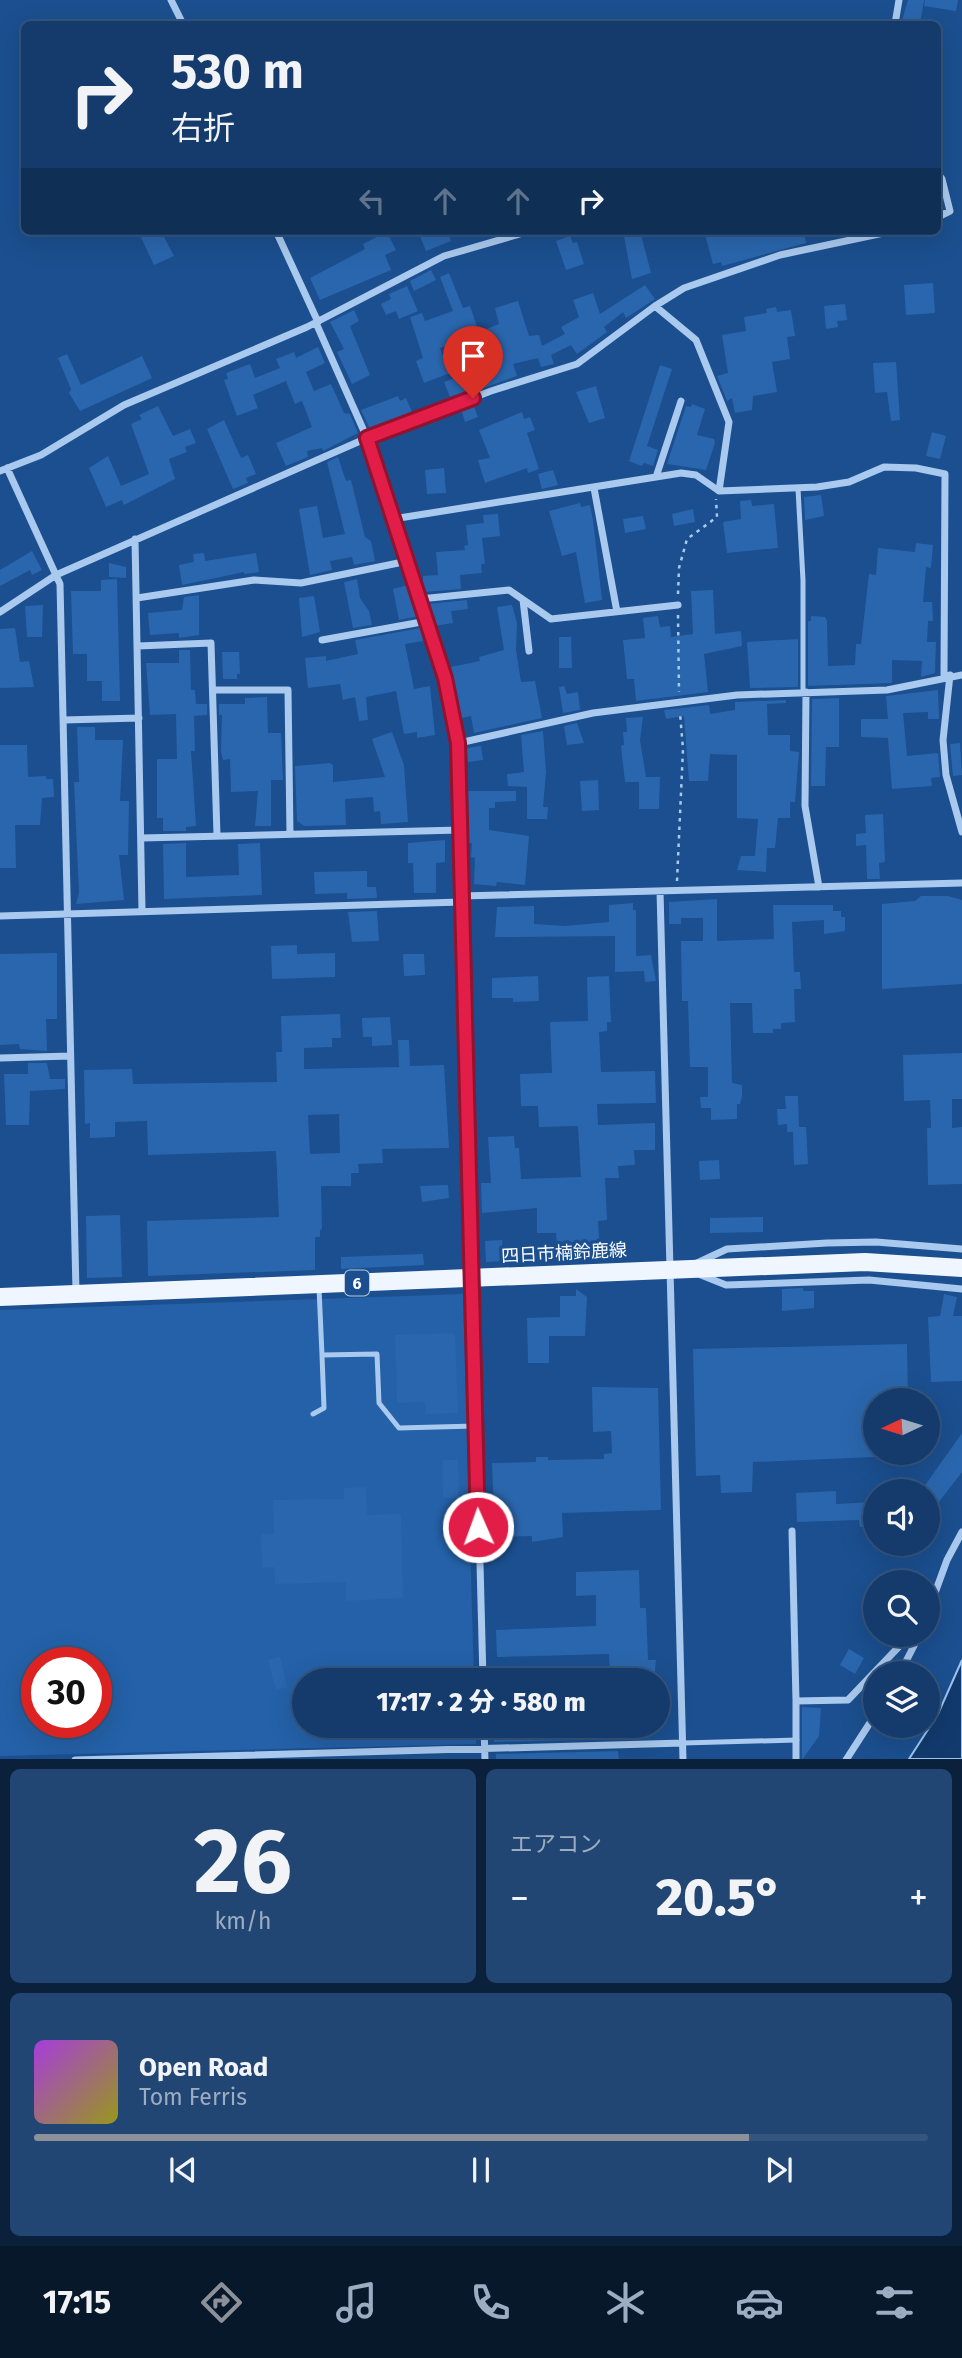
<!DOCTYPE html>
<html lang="ja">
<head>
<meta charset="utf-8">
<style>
  body { margin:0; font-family:"Fira Sans","Noto Sans JP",sans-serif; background:#214673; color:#f1f3f6; height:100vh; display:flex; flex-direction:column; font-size:26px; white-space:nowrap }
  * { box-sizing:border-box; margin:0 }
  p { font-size:23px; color:#9dadc1 }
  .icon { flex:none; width:38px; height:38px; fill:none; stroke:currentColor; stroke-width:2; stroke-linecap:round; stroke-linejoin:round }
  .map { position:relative; height:1759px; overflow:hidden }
  .panel { display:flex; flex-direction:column; gap:10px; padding:10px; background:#0b203b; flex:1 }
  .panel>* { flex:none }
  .guide { position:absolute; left:21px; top:21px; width:920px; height:214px; border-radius:10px; box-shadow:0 7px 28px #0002,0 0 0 2px #33557e; background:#143b6b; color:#f1f3f6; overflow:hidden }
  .needle { width:46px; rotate:266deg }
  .tools { position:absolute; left:863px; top:1388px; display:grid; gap:14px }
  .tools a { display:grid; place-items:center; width:77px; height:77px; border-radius:50%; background:#143b6b; box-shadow:0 7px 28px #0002,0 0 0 2px #33557e; font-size:35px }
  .speed { position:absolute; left:21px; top:1647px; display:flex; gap:14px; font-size:35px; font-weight:700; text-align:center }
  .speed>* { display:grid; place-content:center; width:91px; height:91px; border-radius:50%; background:#143b6b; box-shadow:0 7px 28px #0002,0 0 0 2px #33557e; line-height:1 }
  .speed .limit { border:10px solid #d22; background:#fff; color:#111 }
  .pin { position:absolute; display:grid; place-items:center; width:60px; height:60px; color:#fff; margin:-72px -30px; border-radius:50% 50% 50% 0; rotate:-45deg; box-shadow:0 0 7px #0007 }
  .pin .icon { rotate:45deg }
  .me { position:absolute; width:77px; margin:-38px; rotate:358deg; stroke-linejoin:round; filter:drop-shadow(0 0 5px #0008) }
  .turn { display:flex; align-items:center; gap:24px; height:147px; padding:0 35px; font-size:32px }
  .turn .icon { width:91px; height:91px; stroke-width:2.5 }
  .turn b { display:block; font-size:49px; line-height:60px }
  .lanes { display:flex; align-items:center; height:66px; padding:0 35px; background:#0003; justify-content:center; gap:35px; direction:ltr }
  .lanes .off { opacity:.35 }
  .big { font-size:52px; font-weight:800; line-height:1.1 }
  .panel .card { flex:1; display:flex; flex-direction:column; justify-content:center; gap:10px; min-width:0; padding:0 24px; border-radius:10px; background:#214673 }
  .panel .dial { align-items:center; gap:0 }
  .dial b { font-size:91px; line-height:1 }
  .song { display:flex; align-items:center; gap:21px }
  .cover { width:84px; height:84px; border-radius:10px; background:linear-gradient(135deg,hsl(280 70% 55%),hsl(60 70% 35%)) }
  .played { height:7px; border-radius:4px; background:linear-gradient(90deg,#8c9099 80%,#33557e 80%) }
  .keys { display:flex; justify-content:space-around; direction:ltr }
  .heat { display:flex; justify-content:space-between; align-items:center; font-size:38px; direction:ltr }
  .panel .tiles { flex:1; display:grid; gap:10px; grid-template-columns:1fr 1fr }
  .card:last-child { grid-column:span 2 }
  .trip { position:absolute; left:292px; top:1668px; width:378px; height:70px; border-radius:35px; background:#143b6b; box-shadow:0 7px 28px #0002,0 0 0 2px #33557e; font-weight:800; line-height:70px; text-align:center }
  .dock { display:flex; height:112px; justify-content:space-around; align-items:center; background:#08182b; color:#9dadc1 }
  .dock .icon { width:49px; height:49px }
  .dock .selected { color:#8c9099 }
  .dock b { font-size:32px; color:#f1f3f6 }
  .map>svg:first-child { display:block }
  .green { fill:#2461a8; fill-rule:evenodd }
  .water { fill:#123a6d; stroke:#9cc4f0; stroke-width:2 }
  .building { fill:#2a66ad; fill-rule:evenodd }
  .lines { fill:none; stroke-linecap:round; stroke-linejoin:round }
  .path { stroke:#a9c9ee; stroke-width:2.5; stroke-dasharray:3.5 5; stroke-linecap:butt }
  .service { stroke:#a9c9ee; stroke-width:5 }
  .minor { stroke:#a9c9ee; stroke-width:7 }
  .primary { stroke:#f0f6ff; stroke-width:18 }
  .route-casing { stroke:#92132f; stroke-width:18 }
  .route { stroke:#e11d48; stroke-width:12 }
  .labels { text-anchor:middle; stroke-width:7; stroke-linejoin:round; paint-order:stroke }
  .shield { fill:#1b4f8f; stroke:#bbcadd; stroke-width:2 }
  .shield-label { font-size:16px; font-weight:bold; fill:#fff }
  .street-label { font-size:18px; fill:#fff; stroke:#1b4f8f }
</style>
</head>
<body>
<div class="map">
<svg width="962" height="1760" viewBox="0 0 962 1760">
  <rect width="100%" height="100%" fill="#1b4f8f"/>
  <!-- green -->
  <path class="green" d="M463,1294l11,386h-170v46h172v18l-476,12v-446zM37,1662h59v60h-59z"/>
  <!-- water -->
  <path class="water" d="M962,1660v99h-53l29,-45z"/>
  <!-- building -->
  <path class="building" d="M908,0h16l-4,24h-19z
    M925,0h33l-2,11 -32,-5z
    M138,231h23l13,25 -20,9z
    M418,231h29l4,10 -25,10z
    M623,231h17l11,42 -19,6z
    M704,231h100l2,12 -84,23 -1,-4 -8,2z
    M387,232l9,18 -11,5 6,15 -71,30 -10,-22 55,-29 -2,-5z
    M570,236l3,7 4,-1 7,22 -18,6 -10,-29z
    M431,270l5,10 -22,11 -4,-10z
    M449,273l14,35 7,-2 9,26 20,-8 -4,-16 23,-7 11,35 10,-1 3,11 23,-12 -4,-7 18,-10 -6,-17 20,-7 7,21 45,-29 10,14 -29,19 -3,-6 -19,15 3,5 -30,22 -6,-9 -20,10 3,9 -13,3 -3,-9 -25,6 4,12 -61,22 -1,-3 -5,2 -6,-15 37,-13 -12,-31 -29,10 10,25 -26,10 -8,-22 7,-3 -13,-41 12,-4 3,8 28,-10 -13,-34z
    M933,283l2,30 -29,2 -2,-30z
    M407,286l11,25 -19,8 -3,-8 -10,4 -5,-11 10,-5 -2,-5z
    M845,304l2,16 -10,1 1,6 -12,2 -2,-23z
    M776,307l1,5 14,-2 4,26 -8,1 3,22 -18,3 5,30 -24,4 -1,14 -17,3 -3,-15 -5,3 -10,-25 11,-3 -6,-38 24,-4 -2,-14 23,-4 -1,-4z
    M354,310l5,11 -9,5 20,49 -18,9 -15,-32 7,-3 -14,-27z
    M318,347l7,16 -19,9 8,19 17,-7 13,29 6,1 8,19 -35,18 -1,-3 -15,3 1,6 -22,9 -10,-23 36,-16 -10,-26 -7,3 -9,-23 -33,14 5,13 -21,8 -13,-36 4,-1 -2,-6 24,-9 5,14 25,-10 -4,-9 18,-7 2,6z
    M67,354l14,31 61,-29 10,22 -72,33 -11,-18 2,-4 -13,-31z
    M896,362l4,58 -9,1 -4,-29 -12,1 -2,-30z
    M660,365l12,4 -25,77 11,4 -5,16 -9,-3 -2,3 -13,-5z
    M596,386l9,32 -16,5 -13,-31z
    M398,396l2,5 6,-3 6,14 -42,17 -9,-19z
    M473,404l5,13 -13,5 -4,-13z
    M692,404l13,5 -8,26 17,4 1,4 -9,27 -39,-6 19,-58 5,1z
    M158,406l15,30 17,-7 6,14 -11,4 2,5 -18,7 6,20 -51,26 -2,-5 -16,7 -17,-39 19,-12 13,30 28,-12 -18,-50 11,-5 -3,-4z
    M522,412l2,7 6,-2 5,13 -8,3 12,36 -11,4 -1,-5 -42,15 -7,-23 12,-2 -11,-28z
    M224,420l17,38 7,-3 8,19 -10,4 2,5 -15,6 -26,-60z
    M932,432l14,4 -6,23 -14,-3z
    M338,457l8,24 5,-1 14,57 6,4 4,20 -21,4 -2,-8 -22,4 2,9 -22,5 -11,-66 18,-3 6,32 22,-4 -18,-72z
    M444,468l2,25 -19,1 -2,-24z
    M553,470l5,15 -16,4 -4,-15z
    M821,495l3,21 -19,4 -1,-23z
    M751,500l1,6 22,-2 4,44 -51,5 -4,-31 18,-3 -1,-18z
    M580,503l1,4 9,-2 3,15 9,80 -17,3 -9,-51 -14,4 -13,-45z
    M693,509l2,13 -21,4 -2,-12z
    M498,514l2,22 -18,2 3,26h-4l1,9 -22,2 1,14 -37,3 -3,-9 2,-1v-6l15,-1 -2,-23 29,-2 -1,-4 4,-1 -2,-20 18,-2 -1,-8z
    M643,516l3,13 -21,4 -2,-14z
    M916,543l17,2 -2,23 -5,-1 -3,35h9l1,19h-5l-1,21h9l-1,31 -14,4 1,-16 -30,-1v23l-84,3v-65h3v-5l14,1 2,4 1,45 27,-1 1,-21h5l8,-70 7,1 2,-27 37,4z
    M32,551l10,19 -10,5 -2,-5 -30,16v-16z
    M204,553l1,8 51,-8 3,19 -15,2v-2l-62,13 -3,-20 15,-3 -1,-8z
    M109,563l17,4v11l-17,-1z
    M117,579l3,122h-18v-20h-15v-27h-14l-2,-63h30v-11z
    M357,579l3,19 9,13 3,14 -19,3 -9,-46z
    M408,585l11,31 -20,4 -6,-31z
    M713,590l2,44 26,-3 1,15 -38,8 4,38 -72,9 -2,-22h-7l-4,-39 22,-2 -2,-20 15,-2 2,11 10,-1 1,11 22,-3 -2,-43z
    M199,595v40l-20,3v-5l-29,2 -2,-22 34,-3 2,-13z
    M314,596l6,36 -18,5 -3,-39z
    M467,600l1,9 -17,2 2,12 -19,3 -6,-22z
    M43,605l-1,32h-15l-2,-31z
    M512,605l5,18 -1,27 5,32 14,-1 7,37 -68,15 -3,-17 -10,2 -10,-51 29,-6 -1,-4 25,-7 -7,-43z
    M15,628l5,34 9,-1 5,26 -34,1v-59z
    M421,628l2,13 -18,3 9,45 16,-3 5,49 -18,3v-6l-13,2 -8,-43 -30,6 2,23 -9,1 -4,-24 -12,3 -3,-16 -32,4 -3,-30 21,-2v5l32,-7 -3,-14z
    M559,637h12l1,31h-13z
    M798,639v48l-48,1 -3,-46z
    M179,650h11l1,40h4l1,14h11v11l-13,1 1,35h-4l5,75 -10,1v4h-23v-13h-6v-59h20l-1,-45 -26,1 -4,-52h33z
    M222,652h17l1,22h-3v5h-14z
    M564,686l3,8 11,-2 2,18 -17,3 -4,-26z
    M938,690l1,29h-11v-7l-25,1 4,43 31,-3 2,24 -9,1 1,8 -40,3 -4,-51 -27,-1v-18h27l-2,-23z
    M267,697l1,36h13l2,47h-12v46h-16l3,-35 -27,1 -1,-33 -7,1 -2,-9 1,-36h-3v-11h26v-6z
    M839,698v49h-13l-1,39h-14l1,-87z
    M786,700v3l-19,1 1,31h22v16l9,1 -4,50h-5v16h-12l-3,30h-8l-1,24 -29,-2 4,-14h14l3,-37 -21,-1v-63l-27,-1 -2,27h-19l-5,-65 -18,3 -2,-9 45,-5 1,9 25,-4v-8z
    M643,717l-3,23 6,37h14l-1,32h-20v-27h-14l-4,-36 3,-1 -1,-13h4l-1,-14z
    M577,723l7,20 -17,2 -3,-19z
    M77,727h18v13h28l-3,61h9l-1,54h-9l5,45 -48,4 3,-11 -5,-111h5z
    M543,731l3,41 -3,35h5l-1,12h-20v-32l-19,-1 -1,-12 17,-2 -3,-37z
    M392,732l12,33 4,57 -27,2 -1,-13 -6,1 -1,-15 -28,2 1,26 -42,1 -7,-5 -2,-55 35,-3 3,2v17l52,-5 -13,-38z
    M960,743l2,32 -9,1 -3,-32z
    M0,745h27l1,32 18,-1v3h7l1,18 -12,1 -2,27h-25l1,43h-16z
    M481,746l2,14 -15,2 -2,-14z
    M598,780l1,30 -17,1 -2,-30z
    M468,791h48v10l-21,1v6h-6v22l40,6 -4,49 -28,-3 -1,4 -22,-2 1,-26 -4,-1 1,-14h-3z
    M883,814l2,48 -6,1 1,16h-13l-1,-34 -10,1v-12l10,-1 -1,-18z
    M445,840v22l-9,1v30h-22l-1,-30h-5v-20z
    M186,843v34l53,-2 -1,-31 22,-1 2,52 -98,4 -1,-55z
    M367,871v16h9l1,11 -30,1v-6l-32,1 -1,-22z
    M921,896h27l14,4v84l-80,5v-85l33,-3z
    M717,899v42l57,-2 -1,-34h60v6h8v6h4v14l-21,3v-14l-32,2 2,50h6l1,17h-7l1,33 -14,1v6h-8v4h-20l-1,-30h-22l2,80 10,2v11l-2,8h-3v15l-26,1v-12h-10l-1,-11h8v-30h-18l-2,-66h-6l-1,-60h22v-23h-22v6h-12v-22z
    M633,903v7h3v46l15,-1 5,26 -11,1 -1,-11 -29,1v-36l-120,1 2,-30 37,-1v18l31,2 44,-4v-17z
    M377,911l2,30 -27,1 -4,-30z
    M297,945v9l38,-1v24l-63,2 -1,-33z
    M57,953v66h-11l1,32 -27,-2 -1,-5 -19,1v-91z
    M403,954h21l1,21 -21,1z
    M538,976l1,25 -26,1v-4h-21v-20z
    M609,976l2,46h-4v9l-8,1 2,40 54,-1 1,32 -59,1 1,21 57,-2v27h-21l1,15 -17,1 1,12h-14l2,42 -9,1 2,36 -25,1v-5h-5v-3h-13l-1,-17h-19v-25l-55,5 -1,-30h10l-3,-46 26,-1 1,12h4l2,31 60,-2 -3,-51 -39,1 -1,-21h-17l-1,-32 32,-1 -2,-51 38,-1 -1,-44z
    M340,1014l1,24h-9v9l-28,1v21l95,-2 -1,-27h11l1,26 34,-1 5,83 -67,1 1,14 -25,1 1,9h-8v13h-30l1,43 -2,1v7h-5v33l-167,6 -1,-55 132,-4 -3,-66 -128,4 -1,-34 -32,1v15l-25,1v-15l-5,1 -1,-54 48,-1 1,15 144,-2 -1,-30h6l-1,-36zM339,1114l1,39 -30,1 -2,-39z
    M390,1017l2,28 -20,1v-9h-9l-1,-19z
    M962,1053v46h-10v29l10,-1v57l-34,1 -1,-57h4l-1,-28 -26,1 -1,-46z
    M28,1063h19l3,16h15v10l-35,2 -1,34h-23l-2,-51h24z
    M785,1096h13l1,31h7l2,37 -14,1 -1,-33h-6v-8l-9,1 -1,-16h9z
    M719,1160l1,19 -20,1 -1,-19z
    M448,1185l1,13 -27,4 -2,-16z
    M120,1215l2,62 -35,1 -1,-62z
    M763,1217v15l-53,1v-15z
    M502,1240l1,21 -17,1 -1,-21z
    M423,1254l1,11 -83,4v-12z
    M803,1288v3h11v17l-32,3v-22z
    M576,1289l11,8 -2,39h-36v27h-21l-1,-45 33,-1v-21h16z
    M944,1294l13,3 -4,19h9v65l-31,1 -3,-65 12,-1z
    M455,1333l3,80 -32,1 -1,-12 -28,1 -2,-68z
    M907,1344l1,56h-33v57l-122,5 -1,30 -31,1 -1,-18 -24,1 -3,-127z
    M592,1387l66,1 3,122 -99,3 1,24 -31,5v-6l-33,1v-23h-5l-2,-51 44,-1v-5h12v3l56,-1v-5l8,-1 -1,-22 -18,1z
    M962,1433v39l-27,35 -7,-5v-11h-7z
    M442,1460h16l1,38h-16z
    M366,1487l1,28 34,-1 2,84 -57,3v-19l-71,2 -1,-17 -12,1 -1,-34h13l-1,-34 71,-1v-11z
    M836,1491v13l39,-2v24l-15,1 -1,-7 -62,2 -1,-29z
    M639,1570l1,38h6l2,52h8l-2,20h-44l-1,-26 -112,3 -1,-27 100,-4v-31l-20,1v-24z
    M849,1649l15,9 -9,16 -15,-9z
    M280,1657l7,30 -11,3 -8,-30z
    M802,1707l19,1 -2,28 -17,24z
    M507,1726l106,2v11l-119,3v-13h13z
    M618,1751l1,9h-123v-6z"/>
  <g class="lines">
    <!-- path -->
    <path class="path" d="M678,594l1,-26 8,-29 30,-22 -1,-18
      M678,615l1,77
      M677,881l6,-132 -3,-36"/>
    <!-- service -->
    <path class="service" d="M798,489l5,91v112
      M319,1288l3,67 55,-1 2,49 20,25 76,-2
      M313,1414l11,-6 -2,-53
      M683,1743l114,-3"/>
    <!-- minor -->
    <path class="minor" d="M171,0l12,24
      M895,24l4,-24
      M938,174l4,5 8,32 -12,6
      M276,231l42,91
      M655,306l41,34 33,82 -10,69
      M316,323l51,115 78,240 14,65 24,937
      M7,468l53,116 16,708
      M0,471l41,-16 83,-50 183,-78 137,-71 86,-25
      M656,477l25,-76
      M594,488l23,124
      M393,519l288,-46 15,2 23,16 98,-4 32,-5 35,-15 32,1 29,6 -1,204
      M135,539l7,372
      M137,598l117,-18 47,3 107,-22
      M420,599l89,-9 42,29 127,-14
      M523,600l6,51
      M0,612l56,-37 311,-137 124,-47 86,-27 78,-58 29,-18 96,-33 113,-24
      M322,640l105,-19
      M138,646l73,-3 6,192
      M950,675l-7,65 3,35 16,57
      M213,690h75l2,144
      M806,692l-1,114 14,81
      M64,720l75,-2
      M459,743l134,-30 144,-18 150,-5 75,-15
      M142,838l318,-8
      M660,891l23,869
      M461,896l501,-13
      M0,916l461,-14
      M0,1058l70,-2
      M697,1263l30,-14 100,-6 49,-1 86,7
      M701,1275l25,10 143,-5 93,9
      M792,1531l4,170
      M928,1612l19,-52 15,-28
      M900,1673l20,-39
      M484,1726l1,34
      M75,1760l608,-17
      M796,1760v-59l52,-1 63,-66
      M846,1760l29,-45"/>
    <!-- primary -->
    <path class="primary" d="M0,1297l865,-35 97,6"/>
  </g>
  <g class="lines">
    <defs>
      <path id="route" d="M473,398l-106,40 78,240 13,65 20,784"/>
    </defs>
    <!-- route casing -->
    <use href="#route" class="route-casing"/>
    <!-- route -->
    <use href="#route" class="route"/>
  </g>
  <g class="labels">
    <!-- shield labels -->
    <rect class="shield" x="345" y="1270.5" width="24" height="25" rx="5"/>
    <g class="shield-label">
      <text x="357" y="1289">6</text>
    </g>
    <!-- street labels -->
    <g class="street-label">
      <text transform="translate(564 1253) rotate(-3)" y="6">四日市楠鈴鹿線</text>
    </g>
  </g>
</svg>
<div class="tools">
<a><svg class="needle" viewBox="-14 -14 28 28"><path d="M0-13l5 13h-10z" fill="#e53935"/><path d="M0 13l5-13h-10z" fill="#9dadc1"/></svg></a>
<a><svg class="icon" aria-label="sound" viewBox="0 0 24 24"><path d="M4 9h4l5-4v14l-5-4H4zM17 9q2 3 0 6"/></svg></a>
<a><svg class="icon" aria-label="search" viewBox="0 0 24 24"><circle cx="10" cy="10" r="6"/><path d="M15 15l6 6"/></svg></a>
<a><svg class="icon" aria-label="layers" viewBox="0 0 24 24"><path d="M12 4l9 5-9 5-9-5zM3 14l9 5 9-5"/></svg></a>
</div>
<div class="speed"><div class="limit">30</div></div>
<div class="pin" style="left:473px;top:398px;background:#d93025"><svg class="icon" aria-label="arrive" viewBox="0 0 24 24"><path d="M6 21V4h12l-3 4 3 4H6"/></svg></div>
<svg class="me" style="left:478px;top:1527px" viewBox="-20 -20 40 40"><circle r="17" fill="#e11d48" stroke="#fff" stroke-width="3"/><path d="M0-11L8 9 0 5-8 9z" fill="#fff"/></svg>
<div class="trip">17:17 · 2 分 · 580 m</div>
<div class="guide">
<div class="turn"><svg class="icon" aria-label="right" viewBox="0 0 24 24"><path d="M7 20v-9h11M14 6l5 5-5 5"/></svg><div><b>530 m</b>右折</div></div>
<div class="lanes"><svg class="icon off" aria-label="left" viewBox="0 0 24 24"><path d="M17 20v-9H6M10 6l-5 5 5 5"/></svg><svg class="icon off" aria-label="ahead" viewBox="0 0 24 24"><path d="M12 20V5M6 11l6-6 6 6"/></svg><svg class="icon off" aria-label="ahead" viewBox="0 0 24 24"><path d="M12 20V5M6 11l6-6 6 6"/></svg><svg class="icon" aria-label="right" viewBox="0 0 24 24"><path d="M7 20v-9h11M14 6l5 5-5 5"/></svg></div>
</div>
</div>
<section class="panel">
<div class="tiles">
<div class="card dial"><b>26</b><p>km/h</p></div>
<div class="card"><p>エアコン</p>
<div class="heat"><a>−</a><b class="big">20.5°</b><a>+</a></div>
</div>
<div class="card">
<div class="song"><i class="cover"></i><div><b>Open Road</b><p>Tom Ferris</p></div></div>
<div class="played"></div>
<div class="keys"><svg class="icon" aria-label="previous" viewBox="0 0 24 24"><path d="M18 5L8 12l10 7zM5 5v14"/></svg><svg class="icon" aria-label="pause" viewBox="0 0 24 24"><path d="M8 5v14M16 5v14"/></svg><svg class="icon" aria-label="next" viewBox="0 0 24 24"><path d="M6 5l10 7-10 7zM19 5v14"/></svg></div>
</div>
</div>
</section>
<nav class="dock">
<b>17:15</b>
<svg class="icon selected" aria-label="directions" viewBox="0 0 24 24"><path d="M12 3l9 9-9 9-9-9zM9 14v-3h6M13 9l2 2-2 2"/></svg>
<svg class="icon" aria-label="music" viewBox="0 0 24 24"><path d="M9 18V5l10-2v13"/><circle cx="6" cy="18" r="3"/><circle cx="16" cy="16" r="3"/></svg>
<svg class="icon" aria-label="phone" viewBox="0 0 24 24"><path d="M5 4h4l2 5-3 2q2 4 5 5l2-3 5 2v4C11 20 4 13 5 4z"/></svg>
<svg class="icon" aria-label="climate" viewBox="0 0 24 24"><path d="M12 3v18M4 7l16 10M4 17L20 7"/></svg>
<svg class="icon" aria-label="car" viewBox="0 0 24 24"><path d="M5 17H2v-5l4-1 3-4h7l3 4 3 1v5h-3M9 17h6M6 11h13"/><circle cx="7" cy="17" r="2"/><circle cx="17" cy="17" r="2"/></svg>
<svg class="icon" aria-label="filters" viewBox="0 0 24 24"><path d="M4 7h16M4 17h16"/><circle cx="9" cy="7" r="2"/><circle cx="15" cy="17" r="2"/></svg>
</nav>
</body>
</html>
